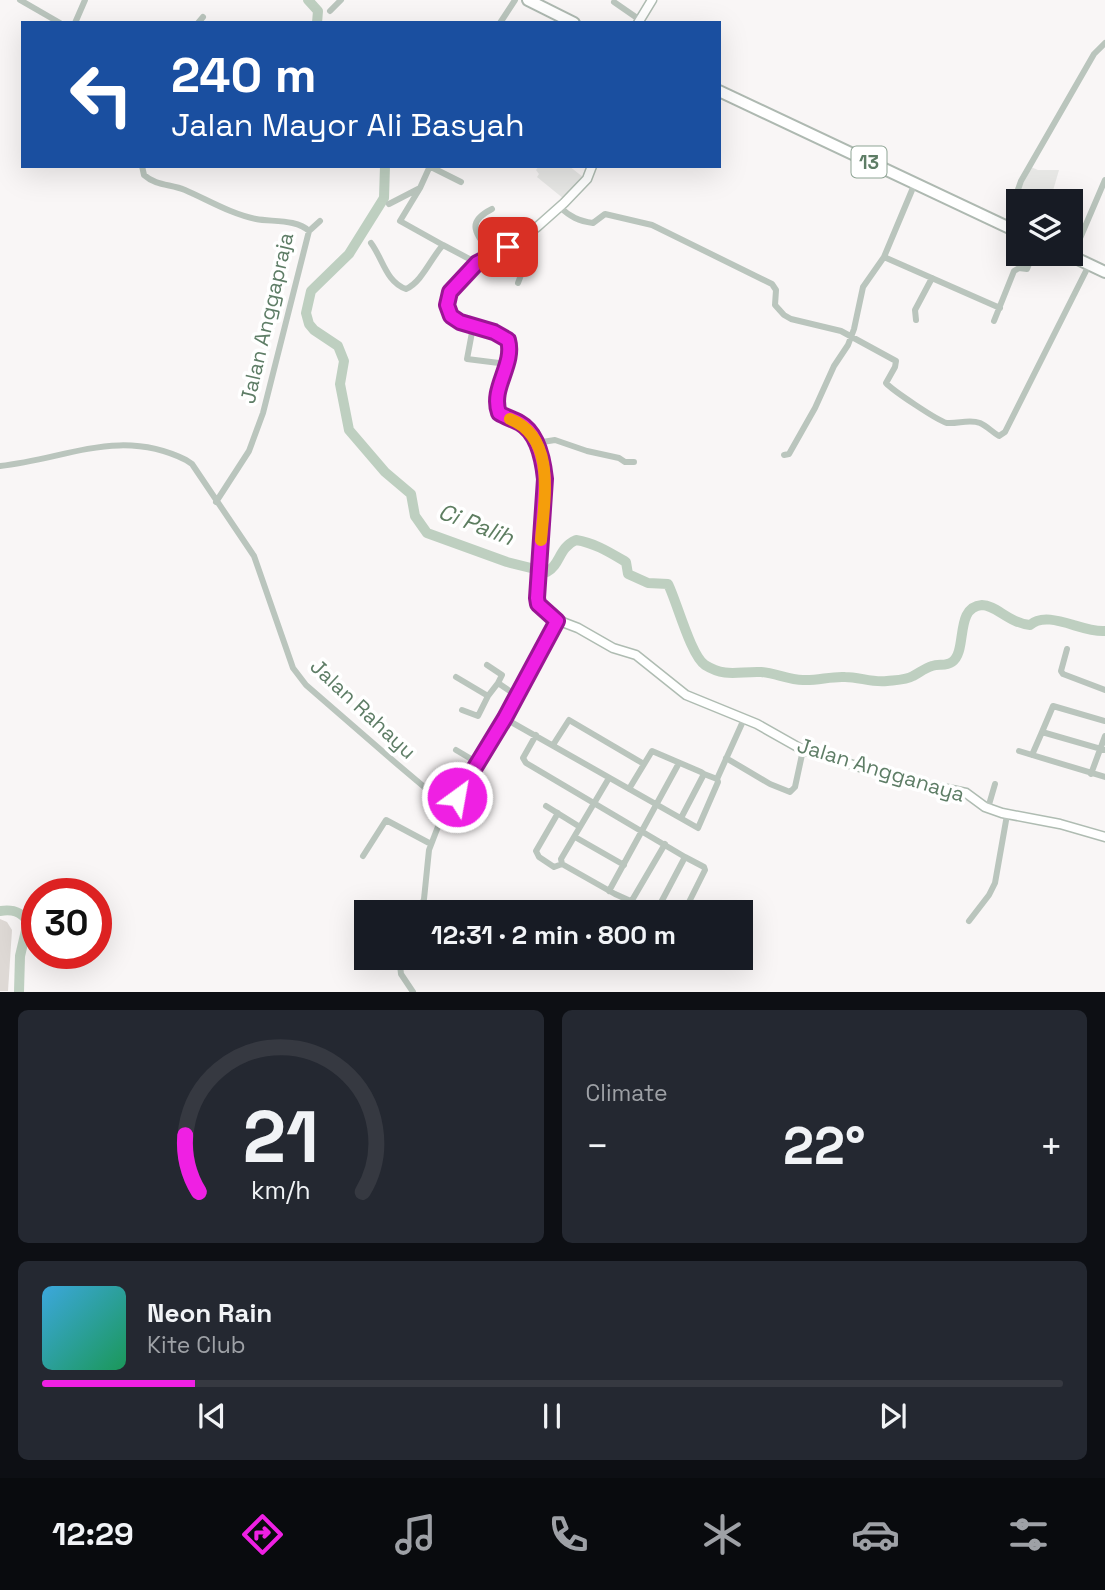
<!DOCTYPE html>
<html lang="en">
<head>
<meta charset="utf-8">
<style>
  body { margin:0; font-family:"Space Grotesk",sans-serif; background:#242831; color:#f1f3f6; height:100vh; display:flex; flex-direction:column; font-size:26px; white-space:nowrap }
  * { box-sizing:border-box; margin:0 }
  p { font-size:23px; color:#9ea1a6 }
  .icon { flex:none; width:38px; height:38px; fill:none; stroke:currentColor; stroke-width:2; stroke-linecap:round; stroke-linejoin:round }
  .map { position:relative; height:992px; overflow:hidden }
  .side { display:flex; flex-direction:column; gap:18px; padding:18px; background:#0d0f14; flex:1 }
  .side>* { flex:none }
  .top-card { position:absolute; left:21px; top:21px; width:700px; height:147px; border-radius:0px; box-shadow:0 7px 28px #0002; background:#1a4fa0; color:#fff; overflow:hidden }
  .tools { position:absolute; left:1006px; top:189px; display:grid; gap:14px }
  .tools a { display:grid; place-items:center; width:77px; height:77px; border-radius:0px; background:#171b24; box-shadow:0 7px 28px #0002; font-size:35px }
  .speed { position:absolute; left:21px; top:878px; display:flex; gap:14px; font-size:35px; font-weight:700; text-align:center }
  .speed>* { display:grid; place-content:center; width:91px; height:91px; border-radius:50%; background:#171b24; box-shadow:0 7px 28px #0002; line-height:1 }
  .speed .limit { border:10px solid #d22; background:#fff; color:#111 }
  .pin { position:absolute; display:grid; place-items:center; width:60px; height:60px; color:#fff; margin:-30px; border-radius:14px; box-shadow:0 4px 10px #0006 }
  .me { position:absolute; width:77px; margin:-38px; rotate:32deg; stroke-linejoin:round; filter:drop-shadow(0 0 5px #0008) }
  .turn { display:flex; align-items:center; gap:24px; height:147px; padding:0 35px; font-size:32px }
  .turn .icon { width:91px; height:91px; stroke-width:2.5 }
  .turn b { display:block; font-size:49px; line-height:60px }
  .big { font-size:52px; font-weight:600; line-height:1.1 }
  .side .tile { flex:1; display:flex; flex-direction:column; justify-content:center; gap:10px; min-width:0; padding:0 24px; border-radius:10px; background:#242831 }
  .side .dial { align-items:center; gap:0 }
  .dial svg { height:182px; overflow:visible; fill:none; stroke:#363941; stroke-width:7; stroke-linecap:round; text-anchor:middle }
  .dial text { fill:#f1f3f6; stroke:none }
  .song { display:flex; align-items:center; gap:21px }
  .cover { width:84px; height:84px; border-radius:10px; background:linear-gradient(135deg,hsl(200 70% 55%),hsl(150 70% 35%)) }
  .played { height:7px; border-radius:4px; background:linear-gradient(90deg,#ef20e3 15%,#363941 15%) }
  .keys { display:flex; justify-content:space-around; direction:ltr }
  .heat { display:flex; justify-content:space-between; align-items:center; font-size:38px; direction:ltr }
  .side .tiles { flex:1; display:grid; gap:18px; grid-template-columns:1fr 1fr }
  .tile:last-child { grid-column:span 2 }
  .trip { position:absolute; left:354px; top:900px; width:399px; height:70px; border-radius:0px; background:#171b24; box-shadow:0 7px 28px #0002; font-weight:600; line-height:70px; text-align:center }
  .tab-bar { display:flex; height:112px; justify-content:space-around; align-items:center; background:#090b0e; color:#9ea1a6 }
  .tab-bar .icon { width:49px; height:49px }
  .tab-bar .current { color:#ef20e3 }
  .tab-bar b { font-size:32px; color:#f1f3f6 }
  .map>svg:first-child { display:block }
  .built { fill:#e7e7e5 }
  .green { fill:#ded9d5 }
  .lines { fill:none; stroke-linecap:round; stroke-linejoin:round }
  .river { stroke:#becfc0; stroke-width:10 }
  .secondary-casing { stroke:#afbcb2; stroke-width:11 }
  .highway-casing { stroke:#aeb9b1; stroke-width:14 }
  .street { stroke:#bac5bd; stroke-width:6 }
  .secondary { stroke:#fff; stroke-width:8 }
  .highway { stroke:#fff; stroke-width:10 }
  .route-casing { stroke:#9b1594; stroke-width:18 }
  .route { stroke:#ef20e3; stroke-width:12 }
  .slow { stroke:#f59e0b; stroke-width:12 }
  .labels { text-anchor:middle; stroke-width:7; stroke-linejoin:round; paint-order:stroke }
  .shield { fill:#fff; stroke:#8ea494; stroke-width:2 }
  .shield-label { font-size:19px; font-weight:bold; fill:#5e7d66 }
  .street-label { font-size:21px; fill:#5e7d66; stroke:#fff }
  .water-label { font-size:23px; font-style:italic; fill:#5d7d60; stroke:#fff }
</style>
</head>
<body>
<div class="map">
<svg width="1105" height="992" viewBox="0 0 1105 992">
  <rect width="100%" height="100%" fill="#f9f6f6"/>
  <!-- built -->
  <path class="built" d="M539,166h30l14,11 -19,22 -27,-22 2,-3 -3,-4z
    M1031,167l7,3h21l-9,31h-32v24l-2,-1v-25z"/>
  <!-- green -->
  <path class="green" d="M0,919l7,3 5,8 -4,61h-8z"/>
  <g class="lines">
    <!-- river -->
    <path class="river" d="M308,0l10,11 -1,12
      M385,166l-1,32 -35,56 -38,37 -5,22 3,11 5,6 24,16 6,15 -4,23 9,46 36,42 26,22 4,22 12,17 80,29 40,10c14,-8 11,-24 29,-32 19,3 33,12 50,22l2,12 20,9 20,1c9,18 23,72 37,81 21,13 34,6 56,7 14,1 28,8 42,8 14,1 28,-4 42,-3 14,0 28,6 42,4 9,-1 19,-1 26,-5 6,-3 12,-8 19,-10 7,-3 13,1 20,-4 16,-11 2,-55 30,-57 14,0 27,18 48,20 18,-16 52,8 75,6
      M0,911c12,-2 21,0 28,11l-8,34 -1,36"/>
    <defs>
      <path id="secondary" d="M638,23l14,-23
        M592,166l-5,13 -23,24 -27,24 -29,20 -31,16 -27,29 -3,13 2,8 5,6 40,13 14,8 2,17 -14,43c1,21 23,17 34,32 10,12 14,31 15,47l-7,125 19,16 21,8 35,20 23,7 50,40 71,29 46,26 100,30 63,13 19,14 17,6 58,11 45,13"/>
      <path id="highway" d="M528,0l46,23
        M719,91l299,141
        M1067,254l38,18"/>
    </defs>
    <!-- secondary casing -->
    <use href="#secondary" class="secondary-casing"/>
    <!-- highway casing -->
    <use href="#highway" class="highway-casing"/>
    <!-- street -->
    <path class="street" d="M20,0l40,23
      M614,2l26,18
      M330,11l11,-11
      M75,23l10,-23
      M198,23l5,-6
      M500,23l15,-23
      M142,166l2,9c12,11 27,9 41,15 23,10 46,24 71,29 16,3 41,0 53,12l-46,182 -14,38 -33,51
      M429,166l32,16
      M420,188l-20,33 43,24
      M389,204l31,-16 10,-22
      M560,207c10,10 19,14 33,16l12,-9 47,11 120,59 4,6 -1,15 9,10 7,4 50,12 55,30 -1,6 -9,16c6,7 52,38 61,40 11,1 22,-4 33,0 7,3 12,9 19,13l6,-4 84,-167
      M1014,230l1,-32 6,-17 73,-127 11,-11
      M309,231l11,-10
      M371,243c12,16 15,39 35,46 16,-7 25,-31 37,-44l34,18
      M495,252l26,23 -3,8
      M491,254c-14,-20 -27,-31 1,-45
      M884,257l116,51
      M1072,257l33,-77
      M916,320l-1,-10 17,-32
      M994,321l20,-50 5,-3 8,1 6,-15
      M473,327l-6,32 40,5
      M536,443l19,-3 32,11 32,7 6,4h9
      M784,455l5,-1 26,-46 19,-42 14,-21 6,-16 9,-42 21,-30 31,-74
      M0,466c67,-7 119,-39 186,-6l6,4 62,92 39,112 13,17 91,79 32,27 21,13
      M1067,649l-6,22 2,3 42,16
      M487,665l15,10 -4,8
      M456,677l32,19 10,-13 19,13
      M462,710l16,6 10,-20
      M504,718l194,110 20,-46 -1,-3 -13,-5
      M1042,732l11,-26 52,15
      M536,735l-13,23 3,5 159,94
      M553,745l16,-25 75,44
      M456,750l22,13
      M1019,751l86,26
      M1032,755l10,-23 63,18
      M726,758l44,26 20,8 5,-5 8,-37
      M1091,774l14,-38
      M717,779l27,-60
      M629,789l23,-38 49,21 3,2 -23,44
      M546,806l34,21
      M988,808l7,-24
      M558,813l-22,38 3,6 15,10 8,-3 53,30 40,18
      M575,837l49,28
      M363,856l23,-36 45,24
      M562,864l-1,-5 48,-81
      M609,891l70,-128
      M631,902l34,-58
      M419,912l5,-13 5,-49 10,-26 65,-106 53,-98
      M656,912l29,-55 19,10 1,3 -21,42
      M969,921l20,-26 6,-12 12,-68
      M399,957l2,17 12,18"/>
    <!-- secondary -->
    <use href="#secondary" class="secondary"/>
    <!-- highway -->
    <use href="#highway" class="highway"/>
  </g>
  <g class="lines">
    <defs>
      <path id="route" d="M457,797l48,-79 52,-97 -19,-17 -1,-6 8,-119c-2,-19 -7,-46 -25,-56 -7,-4 -15,-6 -21,-10 -9,-25 16,-48 9,-73l-14,-8 -34,-10 -9,-6 -4,-11 3,-13 27,-29 31,-16"/>
    </defs>
    <!-- route casing -->
    <use href="#route" class="route-casing"/>
    <!-- route -->
    <use href="#route" class="route"/>
    <!-- slow -->
    <path class="slow" d="M510,419c47,18 34,82 31,121"/>
  </g>
  <g class="labels">
    <!-- shield labels -->
    <rect class="shield" x="851.5" y="146.5" width="35" height="31" rx="5"/>
    <g class="shield-label">
      <text x="869" y="169">13</text>
    </g>
    <!-- street labels -->
    <g class="street-label">
      <text transform="translate(267 318) rotate(-77)" y="7">Jalan Anggapraja</text>
      <text transform="translate(363 709) rotate(43)" y="7">Jalan Rahayu</text>
      <text transform="translate(881 770) rotate(17)" y="7">Jalan Angganaya</text>
    </g>
    <!-- water labels -->
    <g class="water-label">
      <text transform="translate(476 524) rotate(21)" y="8">Ci Palih</text>
    </g>
  </g>
</svg>
<div class="tools">
<a><svg class="icon" aria-label="layers" viewBox="0 0 24 24"><path d="M12 4l9 5-9 5-9-5zM3 14l9 5 9-5"/></svg></a>
</div>
<div class="speed"><div class="limit">30</div></div>
<div class="pin" style="left:508px;top:247px;background:#d93025"><svg class="icon" aria-label="arrive" viewBox="0 0 24 24"><path d="M6 21V4h12l-3 4 3 4H6"/></svg></div>
<svg class="me" style="left:457px;top:797px" viewBox="-20 -20 40 40"><circle r="17" fill="#ef20e3" stroke="#fff" stroke-width="3"/><path d="M0-11L8 9 0 5-8 9z" fill="#fff"/></svg>
<div class="trip">12:31 · 2 min · 800 m</div>
<div class="top-card">
<div class="turn"><svg class="icon" aria-label="left" viewBox="0 0 24 24"><path d="M17 20v-9H6M10 6l-5 5 5 5"/></svg><div><b>240 m</b>Jalan Mayor Ali Basyah</div></div>
</div>
</div>
<section class="side">
<div class="tiles">
<div class="tile dial"><svg viewBox="0 0 100 80">
<path d="M14 69A42 42 0 1 1 86 69"/>
<path d="M14 69A42 42 0 0 1 8 44" stroke="#ef20e3"/>
<text x="50" y="56" font-size="32" font-weight="700">21</text>
<text x="50" y="72" font-size="11">km/h</text>
</svg></div>
<div class="tile"><p>Climate</p>
<div class="heat"><a>−</a><b class="big">22°</b><a>+</a></div>
</div>
<div class="tile">
<div class="song"><i class="cover"></i><div><b>Neon Rain</b><p>Kite Club</p></div></div>
<div class="played"></div>
<div class="keys"><svg class="icon" aria-label="previous" viewBox="0 0 24 24"><path d="M18 5L8 12l10 7zM5 5v14"/></svg><svg class="icon" aria-label="pause" viewBox="0 0 24 24"><path d="M8 5v14M16 5v14"/></svg><svg class="icon" aria-label="next" viewBox="0 0 24 24"><path d="M6 5l10 7-10 7zM19 5v14"/></svg></div>
</div>
</div>
</section>
<nav class="tab-bar">
<b>12:29</b>
<svg class="icon current" aria-label="directions" viewBox="0 0 24 24"><path d="M12 3l9 9-9 9-9-9zM9 14v-3h6M13 9l2 2-2 2"/></svg>
<svg class="icon" aria-label="music" viewBox="0 0 24 24"><path d="M9 18V5l10-2v13"/><circle cx="6" cy="18" r="3"/><circle cx="16" cy="16" r="3"/></svg>
<svg class="icon" aria-label="phone" viewBox="0 0 24 24"><path d="M5 4h4l2 5-3 2q2 4 5 5l2-3 5 2v4C11 20 4 13 5 4z"/></svg>
<svg class="icon" aria-label="climate" viewBox="0 0 24 24"><path d="M12 3v18M4 7l16 10M4 17L20 7"/></svg>
<svg class="icon" aria-label="car" viewBox="0 0 24 24"><path d="M5 17H2v-5l4-1 3-4h7l3 4 3 1v5h-3M9 17h6M6 11h13"/><circle cx="7" cy="17" r="2"/><circle cx="17" cy="17" r="2"/></svg>
<svg class="icon" aria-label="filters" viewBox="0 0 24 24"><path d="M4 7h16M4 17h16"/><circle cx="9" cy="7" r="2"/><circle cx="15" cy="17" r="2"/></svg>
</nav>
</body>
</html>
